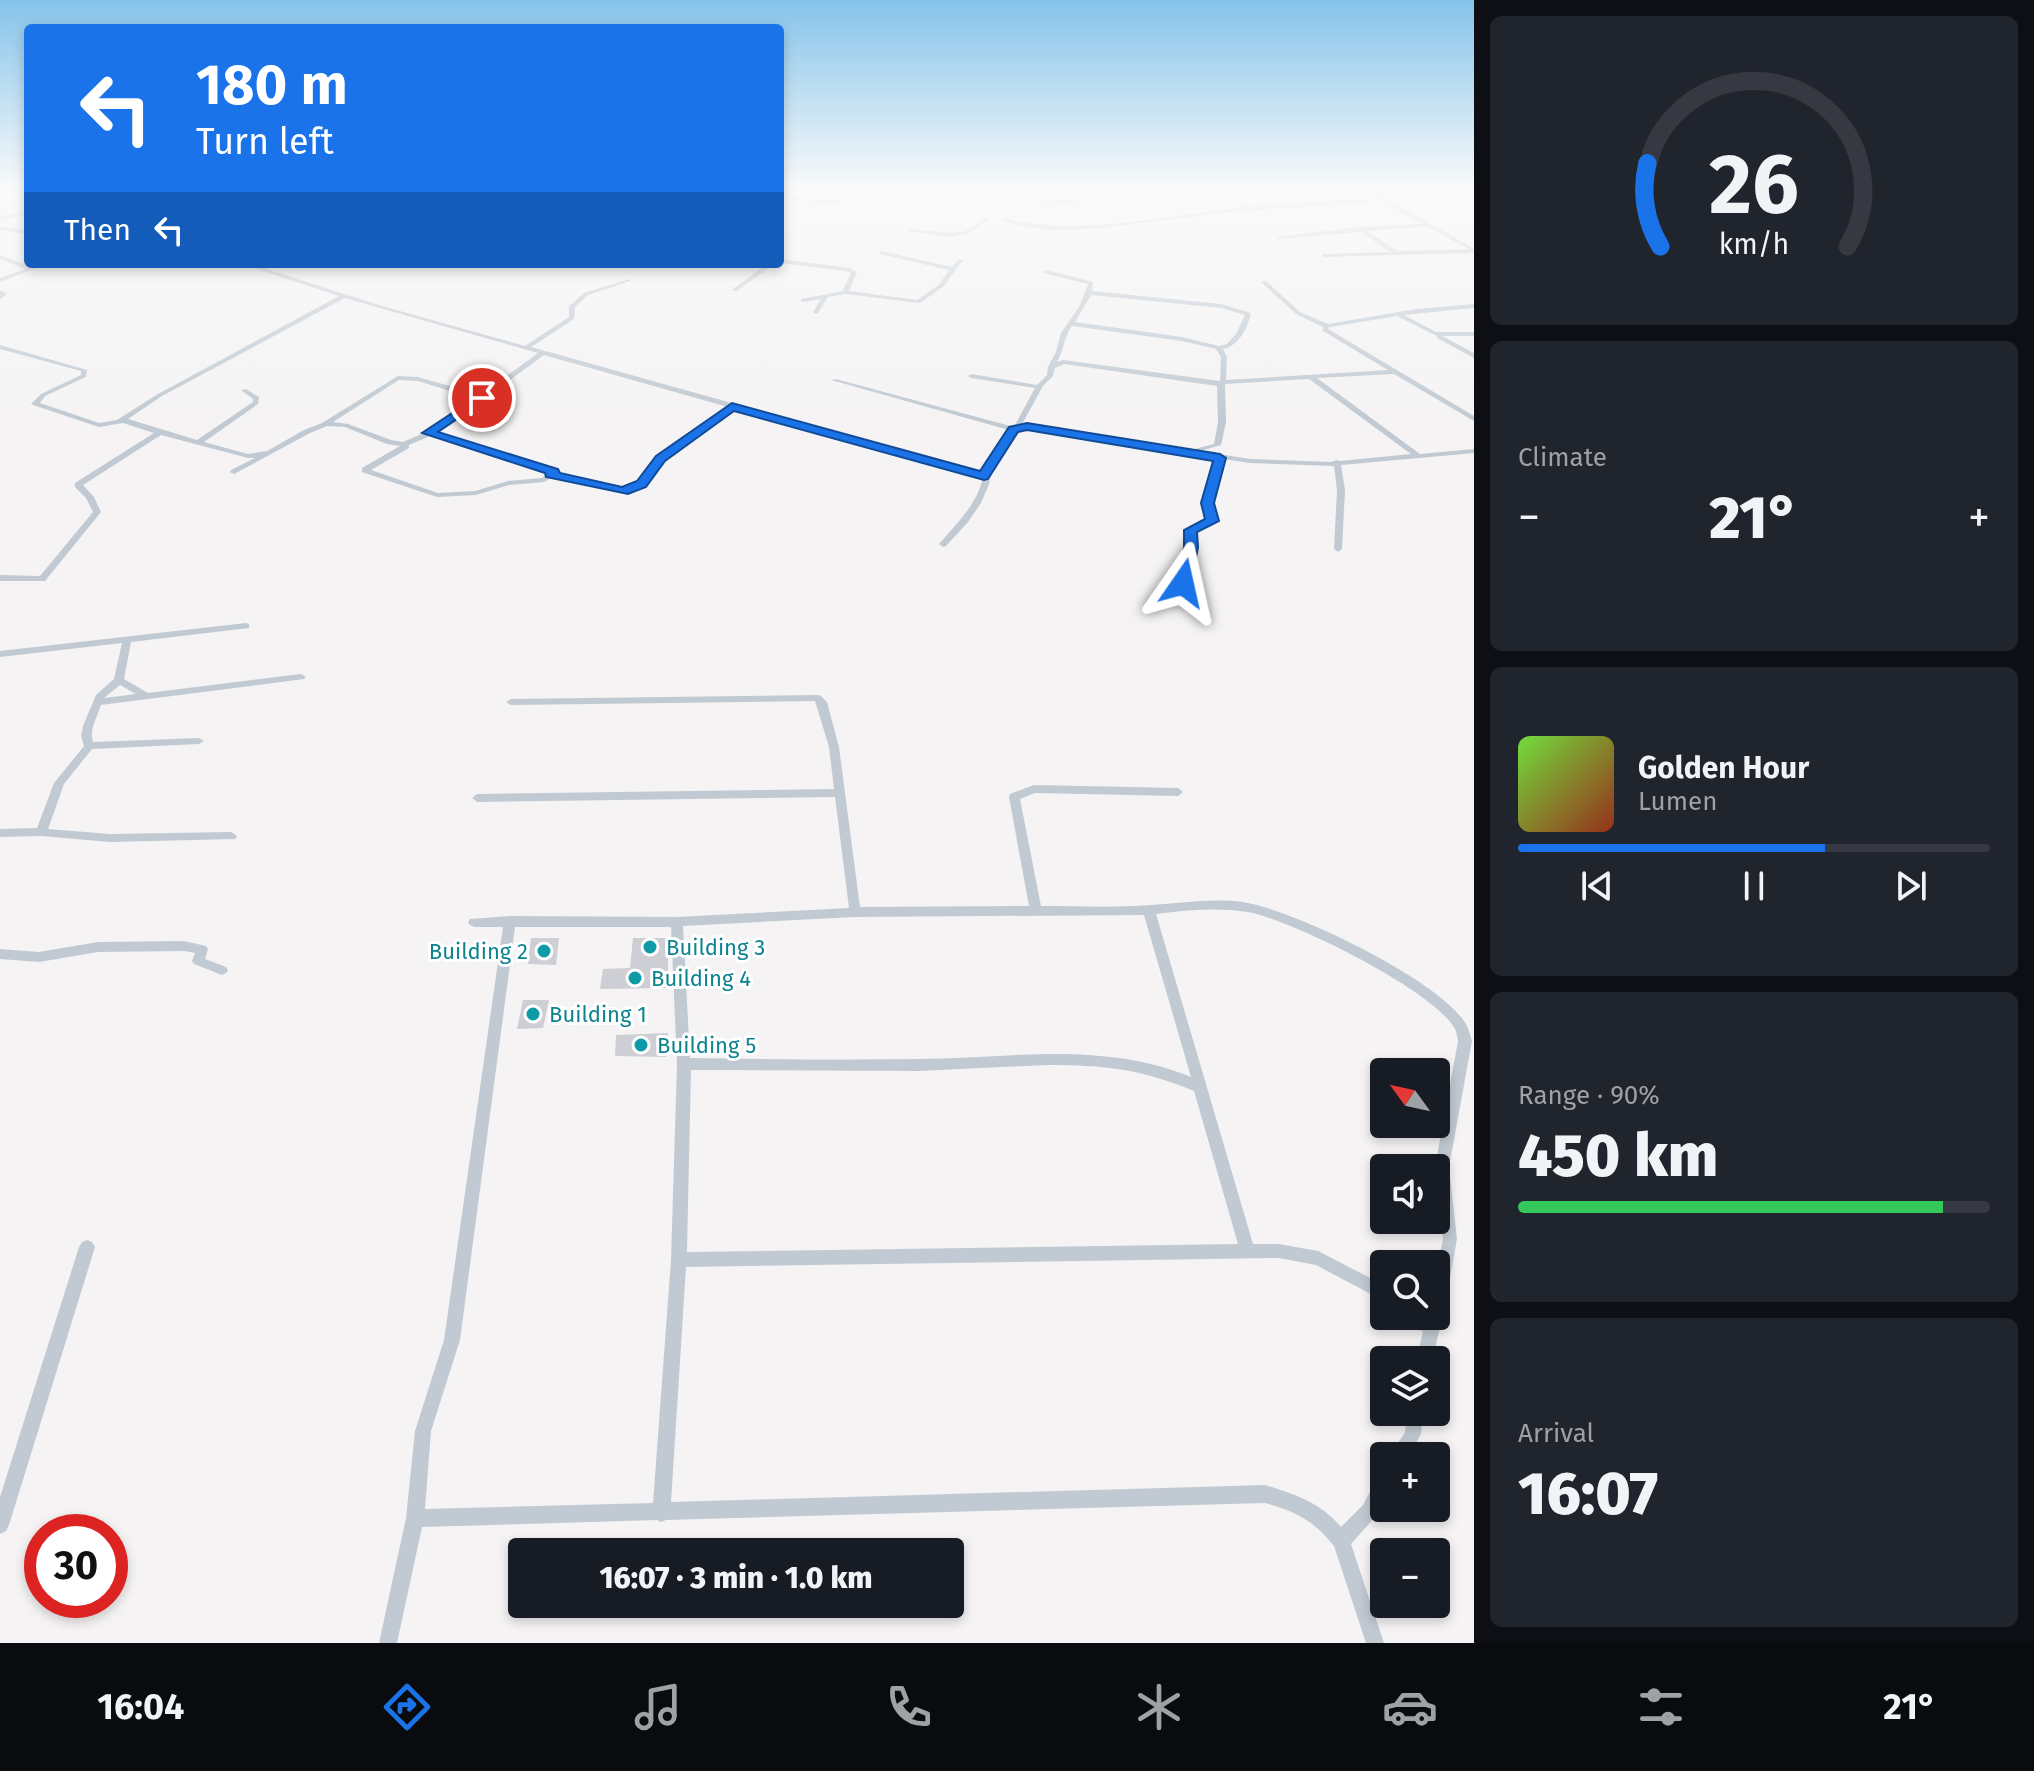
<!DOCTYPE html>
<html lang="en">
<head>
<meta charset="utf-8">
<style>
  body { margin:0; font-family:"Fira Sans",sans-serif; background:#20242c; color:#f1f3f6; height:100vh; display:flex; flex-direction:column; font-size:30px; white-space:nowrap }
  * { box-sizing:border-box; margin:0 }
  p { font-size:26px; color:#9ea1a6 }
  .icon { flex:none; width:44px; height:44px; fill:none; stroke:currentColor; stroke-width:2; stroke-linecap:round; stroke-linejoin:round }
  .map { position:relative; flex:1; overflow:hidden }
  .sheet { display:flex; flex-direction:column; gap:16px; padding:16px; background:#0d0f14; width:560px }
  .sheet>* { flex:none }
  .guide { position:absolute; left:24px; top:24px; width:760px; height:244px; border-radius:8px; box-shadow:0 4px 12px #0003; background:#1a73e8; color:#fff; overflow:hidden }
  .needle { width:52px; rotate:303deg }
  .controls { position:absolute; left:1370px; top:1058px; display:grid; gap:16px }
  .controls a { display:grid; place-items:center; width:80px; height:80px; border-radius:8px; background:#171b24; box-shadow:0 4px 12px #0003; font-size:40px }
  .speed { position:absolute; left:24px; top:1514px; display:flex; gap:16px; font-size:40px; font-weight:700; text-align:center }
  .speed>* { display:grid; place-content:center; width:104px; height:104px; border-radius:50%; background:#171b24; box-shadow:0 4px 12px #0003; line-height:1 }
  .speed .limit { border:12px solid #d22; background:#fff; color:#111 }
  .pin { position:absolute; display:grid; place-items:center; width:68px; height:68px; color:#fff; margin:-34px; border:4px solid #fff; border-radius:50%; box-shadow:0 2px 8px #0007 }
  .me { position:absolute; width:88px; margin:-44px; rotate:11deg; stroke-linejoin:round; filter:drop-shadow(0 0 6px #0008) }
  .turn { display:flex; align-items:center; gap:28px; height:168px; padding:0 40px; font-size:36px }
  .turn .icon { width:104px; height:104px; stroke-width:2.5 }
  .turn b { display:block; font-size:56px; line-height:68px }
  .then { display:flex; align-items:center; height:76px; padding:0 40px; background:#0003; gap:16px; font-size:30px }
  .big { font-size:60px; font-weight:800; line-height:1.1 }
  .sheet .tile { flex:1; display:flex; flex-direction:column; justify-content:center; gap:12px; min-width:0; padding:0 28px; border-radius:12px; background:#20242c }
  .sheet .dial { align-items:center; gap:0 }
  .dial svg { height:208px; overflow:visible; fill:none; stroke:#363941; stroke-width:7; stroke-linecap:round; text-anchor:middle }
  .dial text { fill:#f1f3f6; stroke:none }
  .song { display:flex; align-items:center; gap:24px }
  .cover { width:96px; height:96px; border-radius:12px; background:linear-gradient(135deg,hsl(100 70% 55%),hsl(10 70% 35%)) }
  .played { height:8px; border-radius:4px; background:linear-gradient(90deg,#1a73e8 65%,#363941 65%) }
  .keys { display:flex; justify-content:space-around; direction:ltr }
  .heat { display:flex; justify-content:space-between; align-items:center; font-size:44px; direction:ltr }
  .charge { height:12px; border-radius:6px; background:linear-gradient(90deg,#34c759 90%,#363941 0) }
  .trip { position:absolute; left:508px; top:1538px; width:456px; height:80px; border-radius:8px; background:#171b24; box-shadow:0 4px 12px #0003; font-weight:800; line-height:80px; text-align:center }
  .tabs { display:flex; height:128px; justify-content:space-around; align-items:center; background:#090b0e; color:#9ea1a6 }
  .tabs .icon { width:56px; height:56px }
  .tabs .selected { color:#1a73e8 }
  .tabs b { font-size:36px; color:#f1f3f6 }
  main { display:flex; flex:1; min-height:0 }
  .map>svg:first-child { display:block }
  .building { fill:#cdcfd5 }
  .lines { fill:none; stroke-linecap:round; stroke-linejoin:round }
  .minor { fill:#c1cad2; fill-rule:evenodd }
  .route { fill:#1a73e8; stroke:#114b97; stroke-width:2 }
  .culture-dot { fill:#0f9aa8; stroke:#fff; stroke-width:3 }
  .labels { text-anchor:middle; stroke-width:6; stroke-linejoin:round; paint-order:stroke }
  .culture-label { font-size:22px; fill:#0d838f; stroke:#fff; text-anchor:start }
</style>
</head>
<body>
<main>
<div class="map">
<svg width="1474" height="1643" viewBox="0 0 1474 1643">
  <rect width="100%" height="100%" fill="#f5f3f3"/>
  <!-- building -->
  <path class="building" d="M531,938h28l-3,27 -28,-1z
    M633,938h35v50l-68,1 3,-20 27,-1z
    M523,1000h26l-6,28 -26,1z
    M668,1033l-2,24 -51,-1 1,-21z"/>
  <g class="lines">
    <!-- minor -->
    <path class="minor" d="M866,189h7l-39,16 -54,-7v-4l54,7z
      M1063,189h7l-24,11 3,1 140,-12h19l-160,16 -9,-5z
      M1217,189h5l28,18 127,-9 -15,-9h7l104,59 1,5 -151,4 -2,-3 69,-2 -29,-20 -82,7 -3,-2 84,-10 62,-3 -40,-23 -152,11 -138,17 -44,1 -21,-3 -25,-6 3,-2c79,18 160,-4 239,-12zM1427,226l41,23 -71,2 -30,-20z
      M1439,189h7l18,10 -5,1z
      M28,211v4l-28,5v-4z
      M984,219l5,1 -22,14 -17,3 -44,-6 3,-2 41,4 14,-1z
      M0,226l28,4v4l-28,-4z
      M881,251l71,16 6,-8 5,1 -20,27 -23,16 -75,-9 -17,3 -10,16 -2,1 -3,-2 8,-13 -18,3 -2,-1v-2l42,-8 8,-18 -5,-2 -66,-8v-4l69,9 8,4 -8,19 68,9 22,-15 10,-15 -70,-16z
      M0,255l31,12 8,-3h8l-47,18v-4l26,-9 -26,-10z
      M242,264h9l131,42 143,40 44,-29v-11l15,-13 46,-14v2l-42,14 -13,12 -1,12 -43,28 451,126 27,-43 -178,-50 5,-1 178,48 21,-39 -64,-10 -3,-2 3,-2 66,11 10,-10 1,-8 8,-15 5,-19 18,-26 9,-23 -44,-11 -1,-1 3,-2 47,12 -1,9 129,13 30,9c-3,14 -12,33 -28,36l4,8 -1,23 162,-10 -65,-39v-4l-27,-13 -34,-31v-2h4l34,31 28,12 88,-15 58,-5v4l-70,7 32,17h38v4h-32l32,17v5l-37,-20v-2l-40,-20 -61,10 -7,1 -1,2 146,87v5l-80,-47 -77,4 103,76 54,-5v4l-133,12 4,25 -3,59 -4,3 -4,-3 3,-59 -3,-24 -84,-3 -27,-4 -11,44 4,18 -21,10v16l-8,36 -4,3 -4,-3 8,-36v-17l21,-10 -4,-17 12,-45 -189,-29 -12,2 -24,40 -2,13 -8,19 -13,19 -22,24 -3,1 -4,-3c18,-21 37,-38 44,-66l-248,-70 -72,53 -19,25 -18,8 -73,-17 -9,5 -35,3 -33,10 -39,2 -75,-25v-4l38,-22 -13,-2 -42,-17 -18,-1 -17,7 -76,41 -4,-2 1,-2 24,-12h-7l-87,-23 -78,50 11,12 7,15 -56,69h-45v-6l40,1 53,-64 -7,-14 -11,-11v-4l79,-50 -31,-10 -24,4 -66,-22 -2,-1 10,-10 40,-19v-4l-81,-22v-4l87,25 -1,7 -41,19 -5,7 59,20 18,-3 41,-26 181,-98zM1091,295l130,13 24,7 -9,19 -9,10 -8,2 -37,-9 -107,-15zM345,298l193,55 -57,42 -63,-18 -20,-1 -76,47 -18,7 -37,21 -19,3 -44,-12 54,-38 1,-7 -13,-8 -5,1 12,9v3l-56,38 -69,-21 34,-23zM1072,326l110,15 34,8 5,8 -1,24 -157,-21 -6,2c7,-12 7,-26 15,-36zM544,355l184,52 -71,50 -19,25 -16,7 -65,-16v-3l-121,-39 48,-32zM1064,364l153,22 1,36 -4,22 -23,6 -164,-25 -6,1 22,-40 10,-10 2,-8zM1309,379l102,75 -71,7 -3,-1 -6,2 -81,-3 -50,-8 21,-6 5,-23 -1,-38zM399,380l19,1 58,18 -52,34 -21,9 -12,-2 -43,-16 -15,-2zM437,435l111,38 -6,5 -34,3 -33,10 -37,2 -67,-23 38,-22v-3l21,-9z
      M533,264h8l1,1 -3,2z
      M767,264h7l-37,27h-4v-2z
      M0,290l7,4 -7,5z
      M246,623l3,1v4l-118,14 -7,37 24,14 153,-19 5,3 -2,2 -203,26c-4,12 -12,25 -8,37l106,-4 5,3 -5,3 -107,5 -28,35 -16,45 62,5 121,-2 6,4 -2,3 -125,3 -69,-6 -41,1v-8l37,-1 17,-45 30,-37 -3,-10 2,-10 13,-31 18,-16 8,-36 -122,14v-6zM120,685l16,9 -32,4z
      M818,695l3,1 6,6 12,45 21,160 169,-1 -20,-109 1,-3 24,-9 144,3 5,4 -5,4 -143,-3 -15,6 21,107c37,0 74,2 110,-1 31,-2 61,-7 92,-3 51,8 197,78 223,122 3,5 4,11 6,17l-23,126 8,72 -14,77 -11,44h-16l7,-28 -14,-10 -2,-6h29v-44l7,-33 -8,-72 23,-126c0,-1 -2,-11 -3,-12 -20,-38 -163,-109 -207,-117 -30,-5 -62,-2 -92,2l97,330h26l39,7 66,34v16l-68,-36 -37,-7 -593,9 -15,235 594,-17c30,9 56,18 76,42l22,-22 15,-28 6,-3v27l-9,16 -24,27 33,99h-18l-32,-97c-21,-26 -37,-34 -69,-43l-599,17 -5,2 -4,-2 -235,7 -25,116h-18l27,-125 9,-87 29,-91 59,-413h-29l-4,-2 -2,-3 2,-3 40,-3 167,1 172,-9 -14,-111 -358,5 -5,-4 5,-4 357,-5 -5,-42 -14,-46 -304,4 -5,-3 5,-3zM1144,915l47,162c-89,-36 -181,-19 -273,-18 -76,1 -152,0 -228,-1l-7,-132 172,-9zM515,927h156l6,137 -6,196 -18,243 -228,6 6,-78 29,-91zM1047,1065c58,0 94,4 147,26l44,153 -551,8 4,-182 228,1z
      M184,941l22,5 2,3 -3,10 21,8 2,3 -2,3 -4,2 -28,-11 -2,-3 3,-8 -11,-2 -86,1 -59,10 -39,-3v-10l39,3 59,-10z
      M87,1240l5,2 3,5 -86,278 -3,6 -6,3v-37l79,-250 3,-5z
      M1407,1412h16l-2,22 -12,22h-19l15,-24z"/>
  </g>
  <!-- sky -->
  <linearGradient id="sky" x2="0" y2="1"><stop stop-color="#85c3ea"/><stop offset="0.45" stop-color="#fafafa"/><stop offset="1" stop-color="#fafafa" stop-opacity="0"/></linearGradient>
  <rect width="1474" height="419" fill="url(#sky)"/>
  <!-- route -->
  <path class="route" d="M478,396l10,2 -50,34 120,37 2,4 62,14 15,-6 19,-25 76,-53 248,68 29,-44 18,-4 193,31 6,4 -12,45 5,18 -22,11 1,15 -7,36 -8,5 -7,-5 8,-36v-17l21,-11 -4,-16 12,-42 -186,-31 -9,2 -30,47 -4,1 -250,-69 -69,50 -19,26 -18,7 -82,-17 -1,-4 -123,-40z"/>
  <!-- markers -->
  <g class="culture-dot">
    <circle cx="650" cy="947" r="8"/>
    <circle cx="544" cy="951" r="8"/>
    <circle cx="635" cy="978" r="8"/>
    <circle cx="533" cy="1014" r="8"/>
    <circle cx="641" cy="1045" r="8"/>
  </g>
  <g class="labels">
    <!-- culture labels -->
    <g class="culture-label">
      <text x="666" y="955">Building 3</text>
      <text x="528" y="959" text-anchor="end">Building 2</text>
      <text x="651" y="986">Building 4</text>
      <text x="549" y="1022">Building 1</text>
      <text x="657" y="1053">Building 5</text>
    </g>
  </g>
</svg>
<div class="controls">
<a><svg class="needle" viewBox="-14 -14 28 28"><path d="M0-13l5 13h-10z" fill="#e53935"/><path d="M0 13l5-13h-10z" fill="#9ea1a6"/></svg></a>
<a><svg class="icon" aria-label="sound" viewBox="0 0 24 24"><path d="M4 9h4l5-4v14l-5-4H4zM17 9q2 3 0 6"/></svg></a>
<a><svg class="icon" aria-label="search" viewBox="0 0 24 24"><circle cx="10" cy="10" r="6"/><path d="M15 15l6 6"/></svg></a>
<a><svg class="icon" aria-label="layers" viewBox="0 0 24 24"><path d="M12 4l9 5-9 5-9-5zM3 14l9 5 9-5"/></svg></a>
<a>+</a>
<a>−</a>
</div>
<div class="speed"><div class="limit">30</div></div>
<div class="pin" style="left:482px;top:398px;background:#d93025"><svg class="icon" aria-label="arrive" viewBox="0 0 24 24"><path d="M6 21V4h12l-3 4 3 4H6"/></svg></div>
<svg class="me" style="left:1183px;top:583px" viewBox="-20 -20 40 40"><path d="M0-17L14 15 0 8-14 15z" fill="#1a73e8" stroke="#fff" stroke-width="4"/></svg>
<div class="trip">16:07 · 3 min · 1.0 km</div>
<div class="guide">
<div class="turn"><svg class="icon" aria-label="left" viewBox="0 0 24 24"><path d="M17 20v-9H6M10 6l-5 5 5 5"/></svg><div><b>180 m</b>Turn left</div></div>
<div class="then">Then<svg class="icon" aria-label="left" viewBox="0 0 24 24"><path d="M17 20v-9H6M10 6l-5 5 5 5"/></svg></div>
</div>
</div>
<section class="sheet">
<div class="tile dial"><svg viewBox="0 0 100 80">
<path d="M14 69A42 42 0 1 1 86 69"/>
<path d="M14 69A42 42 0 0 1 9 37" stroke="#1a73e8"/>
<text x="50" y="56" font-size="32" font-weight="700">26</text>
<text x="50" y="72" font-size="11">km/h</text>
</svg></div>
<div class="tile"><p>Climate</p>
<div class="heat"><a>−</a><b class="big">21°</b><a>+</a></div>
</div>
<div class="tile">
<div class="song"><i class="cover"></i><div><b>Golden Hour</b><p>Lumen</p></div></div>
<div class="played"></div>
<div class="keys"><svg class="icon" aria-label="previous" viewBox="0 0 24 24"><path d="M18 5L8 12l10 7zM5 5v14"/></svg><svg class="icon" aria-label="pause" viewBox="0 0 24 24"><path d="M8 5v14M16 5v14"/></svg><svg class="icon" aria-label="next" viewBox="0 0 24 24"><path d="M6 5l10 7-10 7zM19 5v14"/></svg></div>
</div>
<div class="tile"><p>Range · 90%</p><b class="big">450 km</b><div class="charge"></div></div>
<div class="tile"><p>Arrival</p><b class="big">16:07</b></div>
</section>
</main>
<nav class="tabs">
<b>16:04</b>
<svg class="icon selected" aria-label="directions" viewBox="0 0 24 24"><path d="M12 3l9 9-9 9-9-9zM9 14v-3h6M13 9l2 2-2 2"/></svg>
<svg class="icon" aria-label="music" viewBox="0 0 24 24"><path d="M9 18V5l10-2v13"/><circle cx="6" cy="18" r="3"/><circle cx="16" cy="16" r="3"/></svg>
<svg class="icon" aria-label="phone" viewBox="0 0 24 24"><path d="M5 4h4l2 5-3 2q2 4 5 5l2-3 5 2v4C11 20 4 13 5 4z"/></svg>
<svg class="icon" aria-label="climate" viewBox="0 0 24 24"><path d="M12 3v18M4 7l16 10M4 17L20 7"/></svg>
<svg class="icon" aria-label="car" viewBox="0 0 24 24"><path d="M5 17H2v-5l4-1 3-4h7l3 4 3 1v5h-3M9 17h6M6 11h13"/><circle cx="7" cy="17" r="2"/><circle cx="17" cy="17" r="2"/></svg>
<svg class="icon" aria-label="filters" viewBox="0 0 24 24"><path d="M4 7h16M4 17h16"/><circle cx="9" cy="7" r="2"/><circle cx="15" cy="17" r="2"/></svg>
<b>21°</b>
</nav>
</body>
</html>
